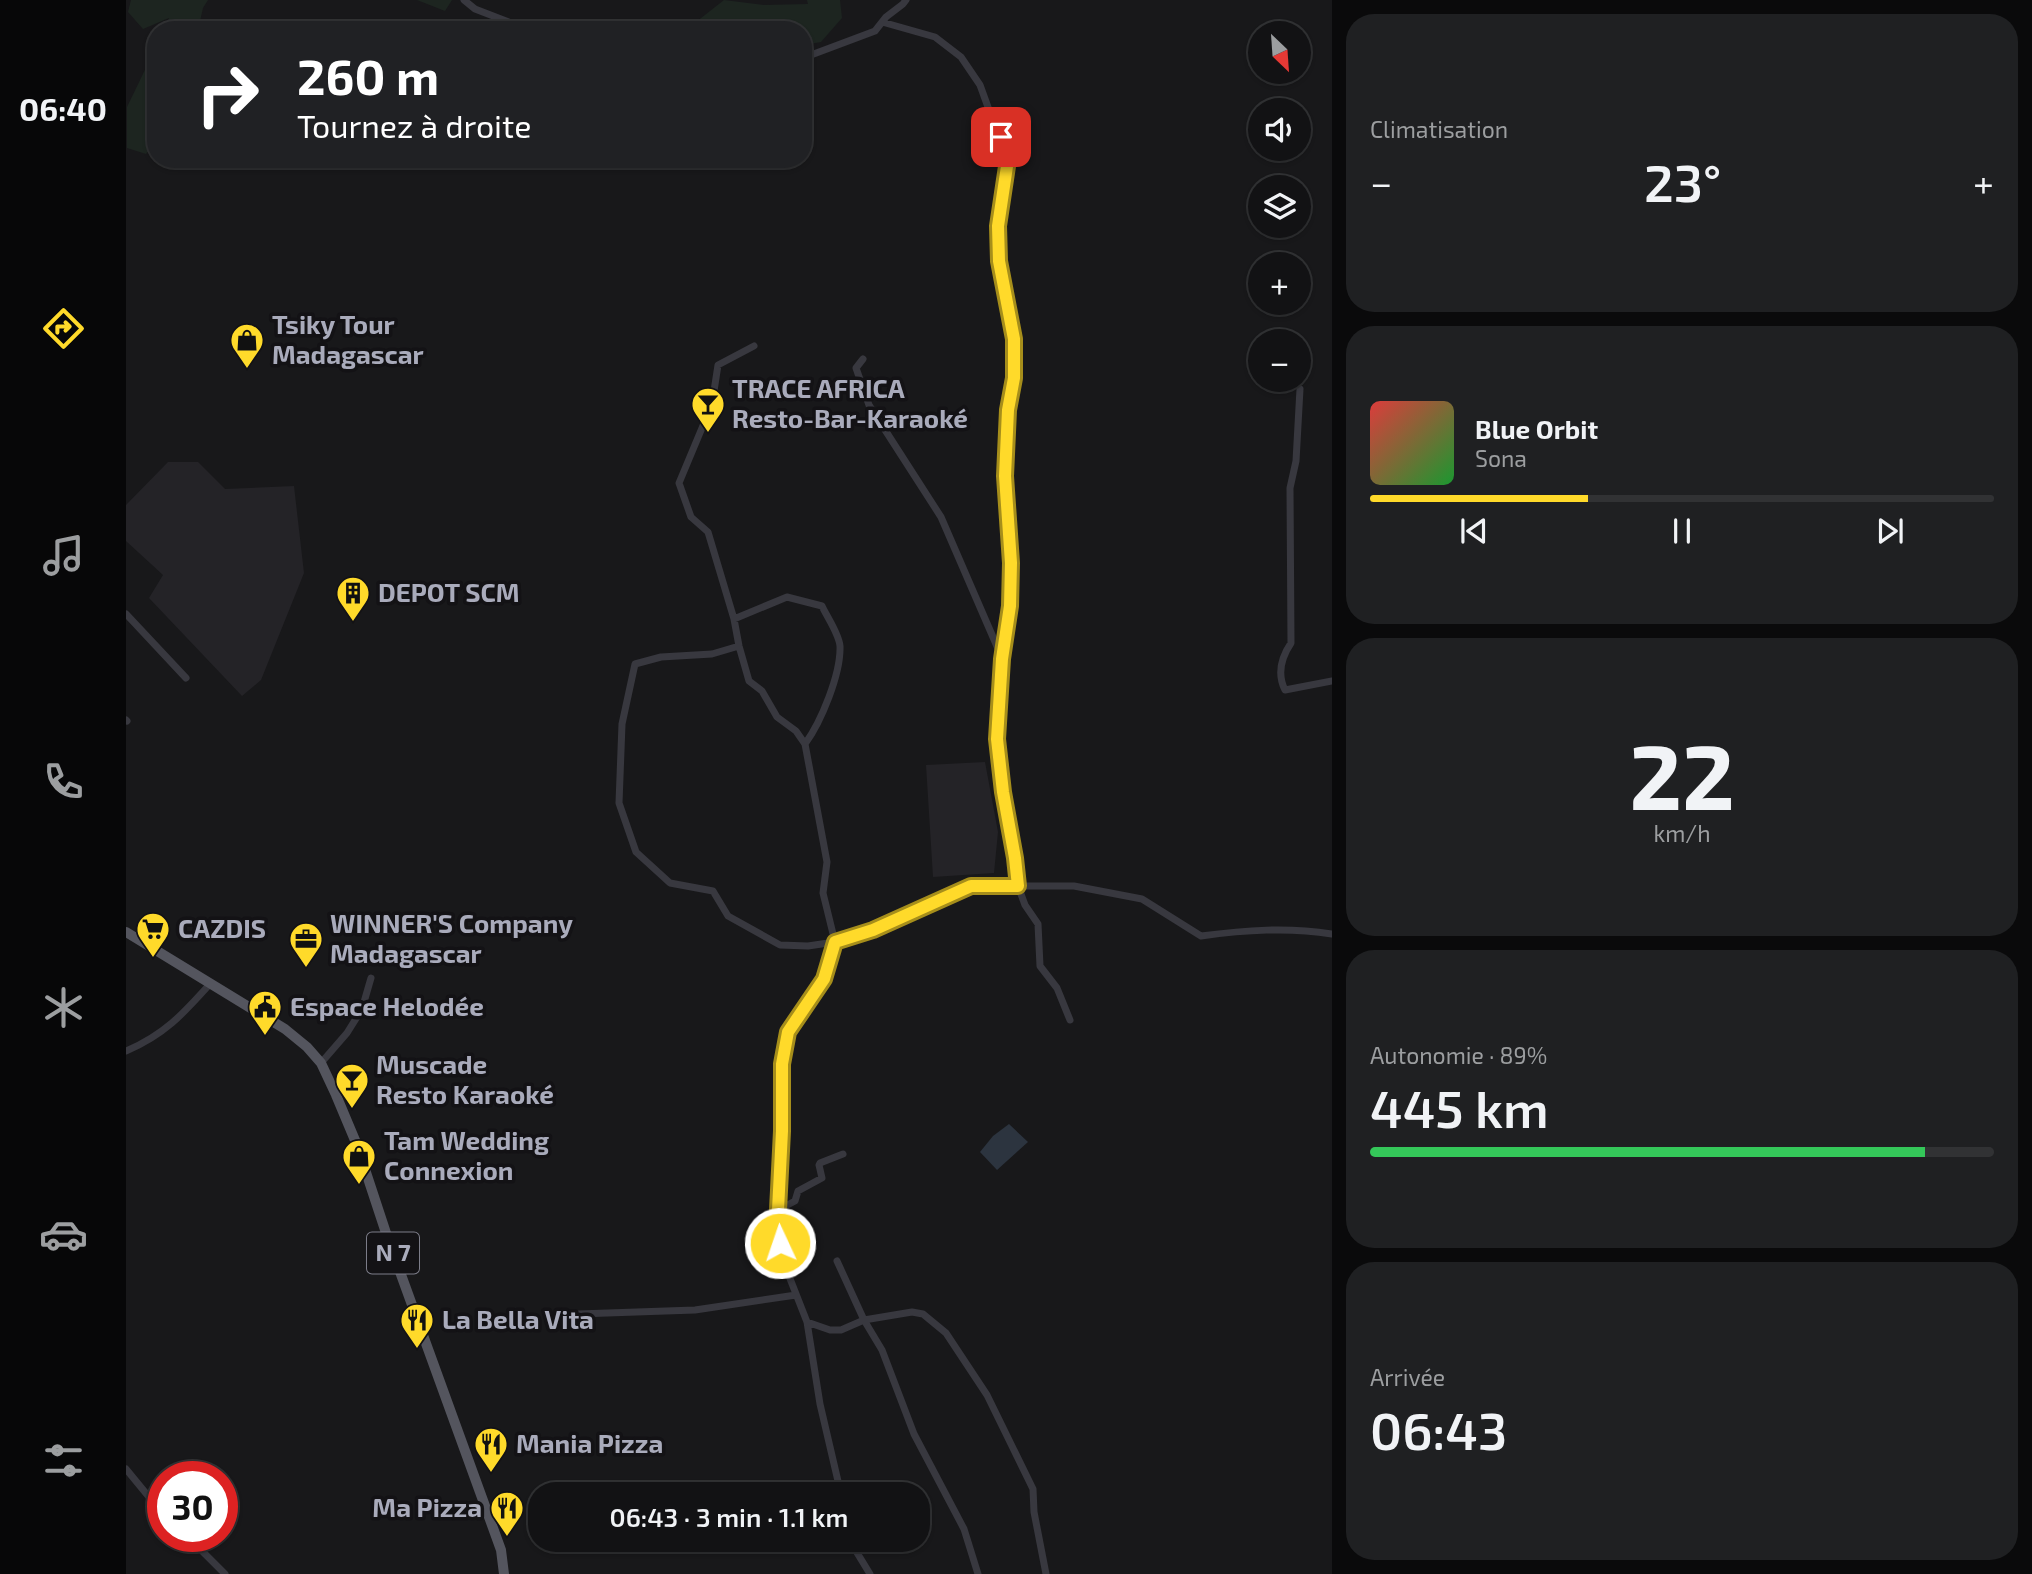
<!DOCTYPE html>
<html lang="fr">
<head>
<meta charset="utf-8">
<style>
  body { margin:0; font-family:"Exo 2",sans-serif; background:#1f2022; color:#f1f3f6; height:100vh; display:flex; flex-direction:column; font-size:26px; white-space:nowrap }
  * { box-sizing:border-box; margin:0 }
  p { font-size:23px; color:#9c9ea0 }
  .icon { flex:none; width:38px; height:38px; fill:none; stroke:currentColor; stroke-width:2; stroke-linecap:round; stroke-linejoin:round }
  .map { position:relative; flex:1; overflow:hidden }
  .drawer { display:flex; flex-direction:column; gap:14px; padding:14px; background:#0a0a0b; width:700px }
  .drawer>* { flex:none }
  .hud { position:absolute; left:21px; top:21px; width:665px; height:147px; border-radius:28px; box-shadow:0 2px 5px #0004,0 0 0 2px #313234; background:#202124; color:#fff; overflow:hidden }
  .needle { width:46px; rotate:155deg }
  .tools { position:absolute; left:1122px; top:21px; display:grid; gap:14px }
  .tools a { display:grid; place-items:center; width:63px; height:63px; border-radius:50%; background:#121214; box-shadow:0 2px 5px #0004,0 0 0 2px #313234; font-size:35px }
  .speed { position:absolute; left:21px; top:1461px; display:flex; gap:14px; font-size:35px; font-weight:700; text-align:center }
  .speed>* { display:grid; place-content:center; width:91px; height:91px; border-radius:50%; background:#121214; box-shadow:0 2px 5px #0004,0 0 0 2px #313234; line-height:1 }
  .speed .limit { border:10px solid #d22; background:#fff; color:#111 }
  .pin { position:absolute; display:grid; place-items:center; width:60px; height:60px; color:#fff; margin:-30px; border-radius:14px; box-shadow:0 4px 10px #0006 }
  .me { position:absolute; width:77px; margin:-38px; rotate:357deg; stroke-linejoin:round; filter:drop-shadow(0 0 5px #0008) }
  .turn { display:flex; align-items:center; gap:24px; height:147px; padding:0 35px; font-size:32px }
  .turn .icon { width:91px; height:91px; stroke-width:2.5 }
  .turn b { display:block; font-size:49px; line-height:60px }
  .big { font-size:52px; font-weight:600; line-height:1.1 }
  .drawer .tile { flex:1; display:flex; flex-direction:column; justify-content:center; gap:10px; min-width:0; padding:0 24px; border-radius:28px; background:#1f2022 }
  .drawer .dial { align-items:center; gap:0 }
  .dial b { font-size:91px; line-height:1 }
  .song { display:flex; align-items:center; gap:21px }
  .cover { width:84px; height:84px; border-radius:10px; background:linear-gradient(135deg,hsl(0 70% 55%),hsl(130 70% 35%)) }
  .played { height:7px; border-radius:4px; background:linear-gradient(90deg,#ffda2a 35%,#313234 35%) }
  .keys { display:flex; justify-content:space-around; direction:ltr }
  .heat { display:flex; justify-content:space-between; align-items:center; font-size:38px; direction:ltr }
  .charge { height:10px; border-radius:5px; background:linear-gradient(90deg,#34c759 89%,#313234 0) }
  .trip { position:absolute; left:402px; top:1482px; width:402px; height:70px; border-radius:28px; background:#121214; box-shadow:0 2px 5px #0004,0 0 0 2px #313234; font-weight:600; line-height:70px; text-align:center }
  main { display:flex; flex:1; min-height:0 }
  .menu { display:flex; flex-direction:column; width:126px; justify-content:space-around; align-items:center; background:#070708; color:#9c9ea0 }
  .menu .icon { width:49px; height:49px }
  .menu .current { color:#ffda2a }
  .menu b { font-size:32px; color:#f1f3f6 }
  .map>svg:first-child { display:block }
  .built { fill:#242327 }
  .green { fill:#1d2520 }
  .water { fill:#2c343f }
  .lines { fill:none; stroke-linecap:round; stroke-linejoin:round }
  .street { stroke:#38383f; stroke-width:7 }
  .primary { stroke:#54555e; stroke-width:10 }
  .route-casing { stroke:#a68e1b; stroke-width:18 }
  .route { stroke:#ffda2a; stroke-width:12 }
  .labels { text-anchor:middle; stroke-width:7; stroke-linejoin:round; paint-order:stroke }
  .shield { fill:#131215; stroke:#7c7d89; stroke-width:2 }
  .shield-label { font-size:24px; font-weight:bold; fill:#a9abbb }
  .poi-label { font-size:26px; font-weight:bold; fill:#a9abbb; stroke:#131215; text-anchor:start }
</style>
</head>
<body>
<main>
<nav class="menu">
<b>06:40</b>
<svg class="icon current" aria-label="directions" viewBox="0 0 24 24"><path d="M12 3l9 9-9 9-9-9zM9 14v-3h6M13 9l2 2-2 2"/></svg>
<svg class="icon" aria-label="music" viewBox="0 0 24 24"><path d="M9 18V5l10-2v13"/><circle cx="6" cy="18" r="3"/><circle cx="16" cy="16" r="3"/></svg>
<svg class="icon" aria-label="phone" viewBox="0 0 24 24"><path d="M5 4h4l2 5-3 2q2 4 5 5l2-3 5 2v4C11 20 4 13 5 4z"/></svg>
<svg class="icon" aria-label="climate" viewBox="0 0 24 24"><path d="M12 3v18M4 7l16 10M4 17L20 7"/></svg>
<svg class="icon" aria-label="car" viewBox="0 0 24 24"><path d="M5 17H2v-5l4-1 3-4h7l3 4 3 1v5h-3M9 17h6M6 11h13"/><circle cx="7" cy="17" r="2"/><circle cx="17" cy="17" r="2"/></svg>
<svg class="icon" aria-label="filters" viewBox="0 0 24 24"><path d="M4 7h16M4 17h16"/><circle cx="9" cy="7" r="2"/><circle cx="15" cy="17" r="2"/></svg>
</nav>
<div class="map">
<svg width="1206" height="1574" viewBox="0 0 1206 1574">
  <rect width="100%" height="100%" fill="#18181a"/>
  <!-- built -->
  <path class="built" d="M42,462h30l27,27 69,-3 10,87 -43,107 -19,16 -93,-98 14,-23 -37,-34v-36z
    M859,762l13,70 -4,41 -61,4 -7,-112z"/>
  <!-- green -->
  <path class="green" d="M5,0h77l-5,8 -5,22h-34l5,-12 -26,11 -15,-17z
    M291,0h35l-7,11z
    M598,0l40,5 44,-1 -1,-4h33l2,18 -21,24 -18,3v-15h-103l-4,-8z
    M30,47v93l-10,14 -19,-6v-41z"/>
  <!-- water -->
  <path class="water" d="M883,1124l19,18 -31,28 -17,-18 13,-16z"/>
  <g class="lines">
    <!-- street -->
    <path class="street" d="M338,0l11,9 54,21
      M756,22l53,15 26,20 19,28 13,36 16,32 -11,73 1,35 15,78v39l-6,32 -3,66 6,87v43l-9,53 -5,80 6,53 12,66 3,28 7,19 13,19 2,42 17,22 13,32
      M677,58l72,-27 11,-14 17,-13 3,-4
      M628,346l-36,19 -6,39 -33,79 12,34 17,15 26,87 5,27 10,35 13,10 15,26 19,14 9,13 22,118 -4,31 12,49 -11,37 -36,53 -6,32v67l-4,79 2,33 7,28 20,51 13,82 21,90
      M737,359l-7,9 13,37 72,112 61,141
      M1174,389l-4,72 -6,27 1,155c-10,15 -14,31 -6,47l47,-9
      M0,614l60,64
      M608,619l53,-22 35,9c5,11 17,28 18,40 1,28 -19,76 -35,98
      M613,646l-27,8 -51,3 -26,7 -13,60 -3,79 17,49 34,31 43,8 15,25 52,29 28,1 27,-4 38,-12 98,-44h103l68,13 59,37c44,-6 87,-9 131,-2
      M0,720l1,1
      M0,1051c38,-16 57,-37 83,-66
      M195,1063l26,-30 15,-24 9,-31
      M652,1210l17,-9 3,-10 24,-13 -3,-13 1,-2 23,-9
      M711,1261l27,59 18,30 32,84 50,95 14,45
      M452,1314l117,-4 101,-15
      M681,1322l23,8h11l23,-10 48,-8 11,2 23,19 41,62 46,94 1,23 12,62
      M0,1469l37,45
      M61,1536l38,38
      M727,1540l3,11 14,23"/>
    <!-- primary -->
    <path class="primary" d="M0,932l159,97 22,18 14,16 15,32 21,50 30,91 114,314 3,24"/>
  </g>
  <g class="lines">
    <defs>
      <path id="route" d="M654,1243l-2,-33 4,-79v-67l6,-32 36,-53 11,-37 38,-12 98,-44h47l-3,-28 -12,-66 -6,-53 5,-80 8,-53 1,-43 -6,-87 3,-66 6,-32v-39l-15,-78 -1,-35 11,-73 -8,-16"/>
    </defs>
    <!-- route casing -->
    <use href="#route" class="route-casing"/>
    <!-- route -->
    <use href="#route" class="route"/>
  </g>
  <!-- icons -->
  <defs>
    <symbol id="shop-pin" viewBox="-11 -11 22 30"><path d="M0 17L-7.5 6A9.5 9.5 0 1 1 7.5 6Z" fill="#ffda2a" stroke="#131215"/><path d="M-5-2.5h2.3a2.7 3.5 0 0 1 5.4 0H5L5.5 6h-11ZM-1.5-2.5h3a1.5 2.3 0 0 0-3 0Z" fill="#111"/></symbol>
    <symbol id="bar-pin" viewBox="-11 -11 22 30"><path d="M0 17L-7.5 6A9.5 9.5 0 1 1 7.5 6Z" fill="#ffda2a" stroke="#131215"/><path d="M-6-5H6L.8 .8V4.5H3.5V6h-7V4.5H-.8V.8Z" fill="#111"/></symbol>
    <symbol id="building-pin" viewBox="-11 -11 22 30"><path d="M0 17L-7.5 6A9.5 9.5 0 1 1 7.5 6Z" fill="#ffda2a" stroke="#131215"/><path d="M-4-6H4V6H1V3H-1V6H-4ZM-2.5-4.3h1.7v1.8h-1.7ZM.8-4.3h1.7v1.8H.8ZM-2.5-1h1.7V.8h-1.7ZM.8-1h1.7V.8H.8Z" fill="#111"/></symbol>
    <symbol id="supermarket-pin" viewBox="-11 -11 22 30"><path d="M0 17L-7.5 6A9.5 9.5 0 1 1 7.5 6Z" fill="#ffda2a" stroke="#131215"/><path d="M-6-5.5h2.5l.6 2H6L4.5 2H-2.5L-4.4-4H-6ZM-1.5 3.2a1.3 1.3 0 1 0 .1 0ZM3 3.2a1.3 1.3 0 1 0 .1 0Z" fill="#111"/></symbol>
    <symbol id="office-pin" viewBox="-11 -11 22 30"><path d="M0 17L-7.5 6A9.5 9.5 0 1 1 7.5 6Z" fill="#ffda2a" stroke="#131215"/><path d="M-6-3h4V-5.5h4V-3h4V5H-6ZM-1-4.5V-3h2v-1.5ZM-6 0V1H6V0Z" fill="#111"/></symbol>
    <symbol id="civic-pin" viewBox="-11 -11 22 30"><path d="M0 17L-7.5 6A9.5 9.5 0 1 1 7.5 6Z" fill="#ffda2a" stroke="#131215"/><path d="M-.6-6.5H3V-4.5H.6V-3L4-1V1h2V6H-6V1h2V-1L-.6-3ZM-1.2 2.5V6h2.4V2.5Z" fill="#111"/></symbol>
    <symbol id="restaurant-pin" viewBox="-11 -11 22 30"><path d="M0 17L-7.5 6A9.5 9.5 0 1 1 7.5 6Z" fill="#ffda2a" stroke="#131215"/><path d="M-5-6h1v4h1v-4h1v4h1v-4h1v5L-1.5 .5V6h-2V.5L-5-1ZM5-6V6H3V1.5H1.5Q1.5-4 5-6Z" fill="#111"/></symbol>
  </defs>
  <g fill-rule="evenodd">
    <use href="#shop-pin" x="102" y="321" width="38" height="52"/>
    <use href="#bar-pin" x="563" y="385" width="38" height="52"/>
    <use href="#building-pin" x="208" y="574" width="38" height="52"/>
    <use href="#supermarket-pin" x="8" y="910" width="38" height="52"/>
    <use href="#office-pin" x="161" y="920" width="38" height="52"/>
    <use href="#civic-pin" x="120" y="988" width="38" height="52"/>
    <use href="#bar-pin" x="207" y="1061" width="38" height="52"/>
    <use href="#shop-pin" x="214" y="1137" width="38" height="52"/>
    <use href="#restaurant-pin" x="272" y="1301" width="38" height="52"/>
    <use href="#restaurant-pin" x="346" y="1425" width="38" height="52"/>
    <use href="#restaurant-pin" x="362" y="1489" width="38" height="52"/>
  </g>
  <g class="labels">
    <!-- shield labels -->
    <rect class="shield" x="241" y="1232.5" width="52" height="41" rx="5"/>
    <g class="shield-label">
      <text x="267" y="1261">N 7</text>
    </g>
    <!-- poi labels -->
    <g class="poi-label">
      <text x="146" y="334">Tsiky Tour<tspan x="146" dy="30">Madagascar</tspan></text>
      <text x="606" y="398">TRACE AFRICA<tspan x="606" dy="30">Resto-Bar-Karaoké</tspan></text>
      <text x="252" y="602">DEPOT SCM</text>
      <text x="204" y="933">WINNER'S Company<tspan x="204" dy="30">Madagascar</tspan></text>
      <text x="52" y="938">CAZDIS</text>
      <text x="164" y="1016">Espace Helodée</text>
      <text x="250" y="1074">Muscade<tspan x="250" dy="30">Resto Karaoké</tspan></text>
      <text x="258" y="1150">Tam Wedding<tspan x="258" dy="30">Connexion</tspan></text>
      <text x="316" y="1329">La Bella Vita</text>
      <text x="390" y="1453">Mania Pizza</text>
      <text x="356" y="1517" text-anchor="end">Ma Pizza</text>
    </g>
  </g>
</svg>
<div class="tools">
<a><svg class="needle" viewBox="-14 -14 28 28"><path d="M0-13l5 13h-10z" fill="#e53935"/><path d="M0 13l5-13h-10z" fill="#9c9ea0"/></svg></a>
<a><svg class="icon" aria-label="sound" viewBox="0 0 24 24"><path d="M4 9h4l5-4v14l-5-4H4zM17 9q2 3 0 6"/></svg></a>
<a><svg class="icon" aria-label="layers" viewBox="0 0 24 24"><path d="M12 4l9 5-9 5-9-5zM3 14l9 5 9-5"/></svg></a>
<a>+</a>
<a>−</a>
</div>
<div class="speed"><div class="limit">30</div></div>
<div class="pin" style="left:875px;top:137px;background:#d93025"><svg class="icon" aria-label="arrive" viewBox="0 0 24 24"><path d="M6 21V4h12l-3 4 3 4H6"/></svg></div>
<svg class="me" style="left:654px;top:1243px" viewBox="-20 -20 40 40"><circle r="17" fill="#ffda2a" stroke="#fff" stroke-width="3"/><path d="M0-11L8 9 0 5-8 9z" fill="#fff"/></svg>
<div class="trip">06:43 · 3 min · 1.1 km</div>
<div class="hud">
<div class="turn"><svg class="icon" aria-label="right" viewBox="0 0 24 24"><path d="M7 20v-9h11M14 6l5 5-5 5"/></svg><div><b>260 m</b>Tournez à droite</div></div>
</div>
</div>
<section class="drawer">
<div class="tile"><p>Climatisation</p>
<div class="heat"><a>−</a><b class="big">23°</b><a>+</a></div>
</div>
<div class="tile">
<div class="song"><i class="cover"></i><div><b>Blue Orbit</b><p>Sona</p></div></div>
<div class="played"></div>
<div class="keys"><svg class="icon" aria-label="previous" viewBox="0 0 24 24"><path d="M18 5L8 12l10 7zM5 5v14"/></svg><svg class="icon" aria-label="pause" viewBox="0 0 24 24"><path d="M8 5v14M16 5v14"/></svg><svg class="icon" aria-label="next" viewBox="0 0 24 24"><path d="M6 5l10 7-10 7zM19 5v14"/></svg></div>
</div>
<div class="tile dial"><b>22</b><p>km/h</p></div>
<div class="tile"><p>Autonomie · 89%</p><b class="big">445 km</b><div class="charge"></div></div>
<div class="tile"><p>Arrivée</p><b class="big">06:43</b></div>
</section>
</main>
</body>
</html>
